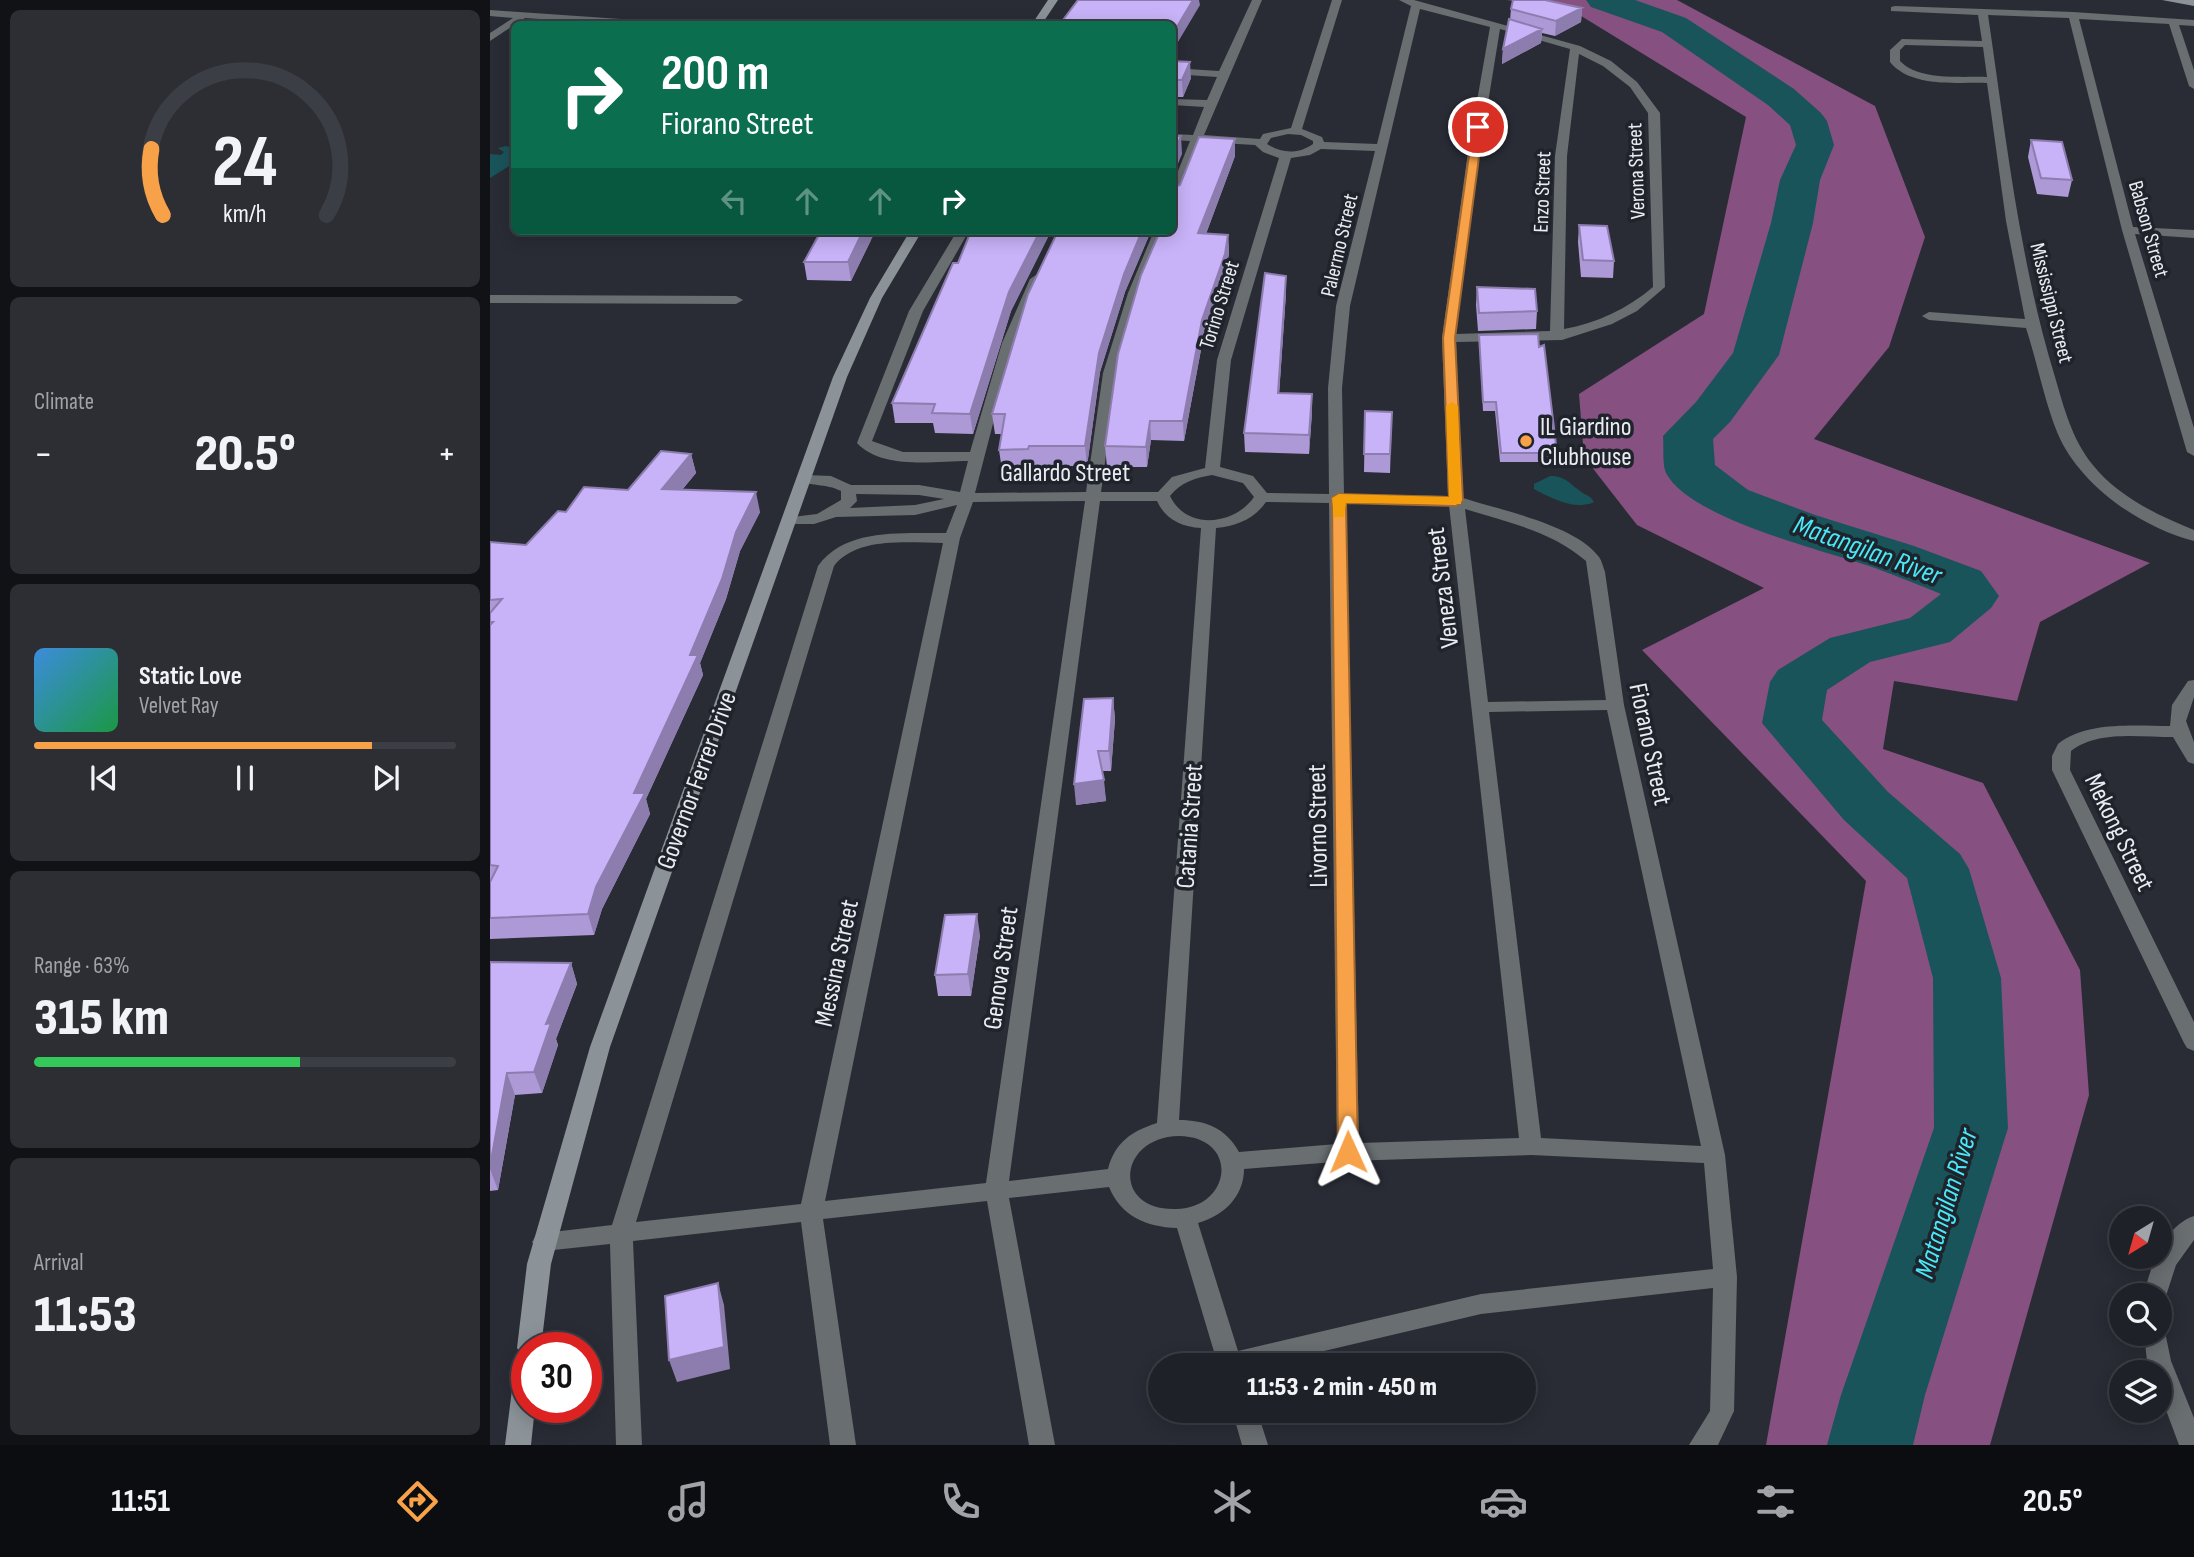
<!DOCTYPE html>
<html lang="en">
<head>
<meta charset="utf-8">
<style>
  body { margin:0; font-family:"Sofia Sans Condensed",sans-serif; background:#2c2e34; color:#f1f3f6; height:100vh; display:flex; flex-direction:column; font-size:26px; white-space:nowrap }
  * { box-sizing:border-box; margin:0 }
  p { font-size:23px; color:#a1a3a8 }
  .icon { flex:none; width:38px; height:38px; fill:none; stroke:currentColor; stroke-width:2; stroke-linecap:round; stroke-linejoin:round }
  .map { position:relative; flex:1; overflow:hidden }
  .panel { display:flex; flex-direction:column; gap:10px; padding:10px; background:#111216; width:490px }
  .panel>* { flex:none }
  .hud { position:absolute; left:21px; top:21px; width:665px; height:214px; border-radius:10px; box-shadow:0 4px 18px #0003,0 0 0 2px #3c3e45; background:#0b6e4f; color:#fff; overflow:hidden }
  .needle { width:46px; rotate:217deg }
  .tools { position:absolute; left:1619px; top:1206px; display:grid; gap:14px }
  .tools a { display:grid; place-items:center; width:63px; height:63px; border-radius:50%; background:#1f2128; box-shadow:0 4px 18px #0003,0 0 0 2px #3c3e45; font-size:35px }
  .speed { position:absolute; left:21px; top:1332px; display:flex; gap:14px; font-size:35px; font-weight:700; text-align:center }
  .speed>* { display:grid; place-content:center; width:91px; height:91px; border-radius:50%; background:#1f2128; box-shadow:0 4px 18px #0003,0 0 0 2px #3c3e45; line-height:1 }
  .speed .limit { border:10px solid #d22; background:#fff; color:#111 }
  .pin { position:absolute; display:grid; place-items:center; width:60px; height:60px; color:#fff; margin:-30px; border:4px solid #fff; border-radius:50%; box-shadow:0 2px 7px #0007 }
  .me { position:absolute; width:77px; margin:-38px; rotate:359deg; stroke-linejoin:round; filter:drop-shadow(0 0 5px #0008) }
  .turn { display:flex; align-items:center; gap:24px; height:147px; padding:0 35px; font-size:32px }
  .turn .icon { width:91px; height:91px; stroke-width:2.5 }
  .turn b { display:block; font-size:49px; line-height:60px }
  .lanes { display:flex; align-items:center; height:66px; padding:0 35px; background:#0003; justify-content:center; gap:35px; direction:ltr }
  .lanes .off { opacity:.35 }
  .big { font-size:52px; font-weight:800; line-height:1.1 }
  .panel .widget { flex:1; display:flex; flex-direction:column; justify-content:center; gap:10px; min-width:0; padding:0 24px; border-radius:10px; background:#2c2e34 }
  .panel .dial { align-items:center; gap:0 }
  .dial svg { height:182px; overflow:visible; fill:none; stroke:#3c3e45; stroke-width:7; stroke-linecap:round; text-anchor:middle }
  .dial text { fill:#f1f3f6; stroke:none }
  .song { display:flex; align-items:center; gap:21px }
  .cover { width:84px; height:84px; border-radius:10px; background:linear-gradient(135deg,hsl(210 70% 55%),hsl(140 70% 35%)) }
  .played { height:7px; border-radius:4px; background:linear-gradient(90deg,#f7a148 80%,#3c3e45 80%) }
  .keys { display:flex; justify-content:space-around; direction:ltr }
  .heat { display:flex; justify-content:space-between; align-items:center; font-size:38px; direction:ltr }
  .charge { height:10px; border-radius:5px; background:linear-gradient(90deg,#34c759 63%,#3c3e45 0) }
  .trip { position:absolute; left:658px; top:1353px; width:388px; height:70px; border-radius:35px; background:#1f2128; box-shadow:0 4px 18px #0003,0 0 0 2px #3c3e45; font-weight:800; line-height:70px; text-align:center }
  .tab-bar { display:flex; height:112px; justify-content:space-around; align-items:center; background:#0c0d10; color:#a1a3a8 }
  .tab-bar .icon { width:49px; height:49px }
  .tab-bar .current { color:#f7a148 }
  .tab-bar b { font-size:32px; color:#f1f3f6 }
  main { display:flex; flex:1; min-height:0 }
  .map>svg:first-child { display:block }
  .forest { fill:#865081 }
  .water { fill:#19545a }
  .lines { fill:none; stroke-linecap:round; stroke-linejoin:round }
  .river { fill:#19545a; fill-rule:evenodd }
  .street { fill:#696e71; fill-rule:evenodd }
  .secondary { fill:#8b9398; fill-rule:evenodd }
  .wall { fill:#ac99d5 }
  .shaded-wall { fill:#8c7dae }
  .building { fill:#c8b2f8; stroke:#8c7dae; stroke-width:2 }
  .route { fill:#f7a148; stroke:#a1692f; stroke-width:2 }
  .slow { fill:#f59e0b }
  .poi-dot { fill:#f7a148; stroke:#1f232b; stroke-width:2.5 }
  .labels { text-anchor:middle; stroke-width:7; stroke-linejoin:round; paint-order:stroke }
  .far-street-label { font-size:21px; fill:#eaecf2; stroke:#1f232b }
  .poi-label { font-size:26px; fill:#eaecf2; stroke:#1f232b; text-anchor:start }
  .street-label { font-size:26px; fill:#eaecf2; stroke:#1f232b }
  .water-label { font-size:28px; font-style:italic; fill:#48e8f8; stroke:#1f232b }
</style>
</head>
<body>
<main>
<section class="panel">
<div class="widget dial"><svg viewBox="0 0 100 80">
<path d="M14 69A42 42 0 1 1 86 69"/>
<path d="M14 69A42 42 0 0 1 9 40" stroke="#f7a148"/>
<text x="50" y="56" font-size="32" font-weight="700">24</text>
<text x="50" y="72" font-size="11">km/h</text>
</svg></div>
<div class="widget"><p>Climate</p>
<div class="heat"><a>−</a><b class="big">20.5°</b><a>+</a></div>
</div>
<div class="widget">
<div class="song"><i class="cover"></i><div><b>Static Love</b><p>Velvet Ray</p></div></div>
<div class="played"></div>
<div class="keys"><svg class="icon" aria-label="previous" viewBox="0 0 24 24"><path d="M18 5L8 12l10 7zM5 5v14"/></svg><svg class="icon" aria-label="pause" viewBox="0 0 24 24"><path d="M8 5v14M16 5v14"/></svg><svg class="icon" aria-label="next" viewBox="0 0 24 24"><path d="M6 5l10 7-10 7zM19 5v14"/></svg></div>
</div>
<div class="widget"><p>Range · 63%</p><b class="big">315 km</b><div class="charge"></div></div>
<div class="widget"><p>Arrival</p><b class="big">11:53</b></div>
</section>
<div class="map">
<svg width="1704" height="1445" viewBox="0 0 1704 1445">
  <rect width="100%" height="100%" fill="#292c35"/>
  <!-- forest -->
  <path class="forest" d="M1017,0h170l198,106 50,131 -36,110 -75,92 336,124 -110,59 -23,79 -123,-20 -11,68 100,34 97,187 9,125 -99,350h-224l100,-564 -224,-231 122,-62 -127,-63 -53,-68 -5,-63 125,-80 42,-197 -173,-106z"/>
  <!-- water -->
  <path class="water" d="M16,146l8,2v5l-5,3 5,2v5l-24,15v-24l11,1 3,-3 -6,-4z
    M1060,476c15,0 19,7 30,15 6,5 9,3 14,11 -19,9 -43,-4 -60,-13v-5z"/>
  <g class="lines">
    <!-- river -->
    <path class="river" d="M1096,0h49l51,18 108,71 27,24 6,8 7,24 -14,35 -7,43 -34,132 -49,67 -17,17 2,26 33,25 67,25 99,31 67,25 18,25 -8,12 -41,34 -80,20 -43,28 -5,30 66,72 72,62 9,15 32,109 7,150 -83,267 -12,50h-86l14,-50 93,-267 -1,-150 -26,-100 -63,-58 -82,-97 8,-41 8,-12 52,-32 80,-20 31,-24c-22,-9 -44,-18 -66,-26 -49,-17 -185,-49 -209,-95 -4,-9 -2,-26 -3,-37l33,-34 37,-49 38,-130 9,-43 16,-35 -6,-20 -22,-20 -106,-73 -71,-25z"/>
    <!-- street -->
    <path class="street" d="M762,0h10l-58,135 56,4 3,-5 28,-6 41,-128h10l-40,129 20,8 2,5 53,2 34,-138 -12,-6h15l166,46 31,15 26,21 23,31 5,174 -28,24 -25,13 -50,16 -106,2 7,156c37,12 113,27 136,59 3,4 4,10 6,15l19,133 101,450 12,122 -3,134 -16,34h-29l21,-34 3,-123 -232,26 -216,51h-47l-41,-137c-31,-1 -56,-12 -68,-41l-100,11 46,247h-26l-42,-244 -164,18 33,226h-26l-29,-223 -168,19 9,204h-26l-6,-201 -66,7 -8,-2 -4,-7 4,-7 8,-2 68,-8 206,-659c28,-39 86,-32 128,-33l11,-28 -42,10 -79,2 -22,7h-30l-3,-3 3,-3 33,-4 24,-14v-9c-15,-8 -33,-4 -43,-12l7,-4 26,1 20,9h68l41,7 8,-31c-34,0 -86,9 -111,-18l52,-132 48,-80h12l-46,80 -51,130 31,11h67l32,-109 28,-64 6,-4 6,4 -34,87 -33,127 111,-1 17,-119 25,-80 26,-62h12l-26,62 -23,80 -16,119h57l14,-15 33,-9 12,-108 62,-202 -16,-6 -8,-7 -53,-3 -24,60 -6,3v-19l18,-45 -18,-1v-6l21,1 11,-28 -32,-2v-6l35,1 10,-23 -45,-3v-6l47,3zM930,9l70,18 -22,125 -26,186 6,158 -104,-2 -2,-106 8,-82zM1010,29l70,20 -15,107 -5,175 -94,3 24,-182zM1089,54l24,12 27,21 18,26 5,174c-26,22 -56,36 -89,42l3,-173zM798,134l13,1 12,6v3c-14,10 -31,10 -46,0l4,-6zM831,149l54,2 -39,155 -8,82 1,106 -62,-1 -14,-17 -33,-9 11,-107 60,-202 19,-3zM722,475l31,8 11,14c-20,29 -68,33 -84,-1 11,-14 25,-18 42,-21zM366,494l63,1 25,4 -29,6 -65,3 7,-7zM595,501l-99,682 -161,18 135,-663 13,-36zM610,501h57c8,18 24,26 44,27l-44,595c-25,8 -42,19 -49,46l-99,12zM776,502l63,1 8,641 -98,8c-13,-24 -34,-32 -60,-32l37,-592c21,-2 38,-9 50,-26zM855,503l104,2 70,633 -160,5zM975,509c41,13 87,22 121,52l20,139 -118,2zM453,543l-142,661 -165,18 198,-656c23,-30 75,-23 109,-23zM1117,710l94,436 -160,-8 -52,-426zM689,1136c61,1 53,72 -3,73 -65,2 -58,-72 3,-73zM1041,1155l173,8 9,106 -232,25 -243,57 -40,-128c25,-7 46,-26 46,-54l104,-8z
      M1405,6l178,6 121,8v6l-15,-1 15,45v19l-5,-3 -20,-62 -90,-5 54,208 61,3v8l-59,-4 59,194v28l-7,-4 -65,-222 -53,-212 -81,-3c18,122 31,244 67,362 9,31 17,62 37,87 25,32 65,51 102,66v11c-54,-14 -115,-56 -137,-109 -13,-33 -20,-70 -31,-104l-97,-8 -7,-4 7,-4 96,7 -19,-98 -19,-138c-30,-1 -76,5 -97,-21v-12l12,-11 80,2 -4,-26 -87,-4v-4zM1415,45l78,2 4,30c-26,-1 -68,4 -87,-16v-11z
      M0,10l160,11 5,3h-42l-88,-6 -35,23v-8l23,-15 -23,-2z
      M0,295l246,1 7,4 -7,4 -246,-1z
      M1704,680v17l-8,24 8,21v22l-6,-2 -15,-25c-32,0 -76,-7 -102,14l-1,19 124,252v29l-7,-3 -3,-5 -132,-273v-14l6,-12c29,-23 76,-18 112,-18l2,-21 16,-24z
      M1704,1216v24l-18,25 -12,37 -4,2v-9h-16c6,-28 20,-69 50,-79z
      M1670,1325l4,2 7,34 23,57v27h-15l-19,-51v-22h-9l-4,-11 -3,-27h16z
      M742,1410h25l11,35h-26z"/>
    <!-- secondary -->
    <path class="secondary" d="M558,0h10l-16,24h-10z
      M1672,0h32v6z
      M420,231h12l-40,67 -35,79 -237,670 -59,217 -10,84h-14v59h8l-4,38h-26l10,-79 3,-7 6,-2 -7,-9 10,-84 63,-217 243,-670 37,-79z"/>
  </g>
  <!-- wall -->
  <path class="wall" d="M1092,8l-1,14 -26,14 -13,-3 -1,10 -39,21 1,-15 7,-29 1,-11z
    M682,61l19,17 -8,19h-6l1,11 -6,13z
    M745,139v17l-29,78 22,1 1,18 -3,19 -23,67 -19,102 -33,-1 -4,27h-40l-2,-21 75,-261z
    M1541,140l41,40 -4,17 -31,-3 -9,-37z
    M1089,225l35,36 -1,17 -32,-1 -3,-35z
    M481,231h80l-40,80 -38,123 -38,-1 -2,-10h-38l-3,-20 66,-140z
    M568,231h93l-26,61 -25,80 -13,94h-56l-1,4h-28l-3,-20 3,-16h-7l-3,-20z
    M381,240l-20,41 -44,-1 -3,-18z
    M987,287l60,24 -1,18 -58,2 -2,-26z
    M796,293l-7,100 33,19 -3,42 -64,-2 -1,-19z
    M989,335l60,12 18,106 -1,9h-56l-5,-51h-12z
    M875,411l27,1 -2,61 -26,-1z
    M201,454l5,19 -14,17 78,22 -20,39 -14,48 -26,64 3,12 -57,124 4,15 -48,95 -8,26 -104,4v-397l36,3 40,-33 62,-22z
    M623,698l2,21 -4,52h-9l4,30 -30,4z
    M490,935l-9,61h-33l-3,-21z
    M0,962l81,1 6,21 -21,55 2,6 -16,48 -27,2 -17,95 -8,1z"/>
  <!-- shaded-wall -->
  <path class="shaded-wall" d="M703,0h6l1,5 -28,47v-17z
    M1092,8l-1,14 -26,14 1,-15z
    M1052,29l-1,14 -39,21 1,-15z
    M700,62l1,16 -8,19 -1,-17z
    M687,91l1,17 -6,13v-19z
    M691,136l1,18 -10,24v-20z
    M745,139v17l-36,96 -1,-19z
    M373,231h13l-5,9 -20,41 -3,-19z
    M550,231h11l-40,80 -38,123 -3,-20 39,-122z
    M652,231h9l-26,61 -25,80 -13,94 -2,-20 14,-93 25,-79z
    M738,235l1,18 -3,19 -23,67 -19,102 -1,-20 19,-101z
    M796,276v17l-8,118v-18z
    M822,394v18l-3,42v-19z
    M660,421l1,19 -4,27 -1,-20z
    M201,454l5,19 -30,35 -4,-19z
    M266,492l4,20 -20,39 -14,48 -26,64 3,12 -57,124 4,15 -48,95 -8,26 -6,-21 8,-27 94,-232 46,-123z
    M623,698l2,21 -4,52 -2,-20z
    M614,780l2,21 -30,4 -2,-21z
    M487,914l3,21 -9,61 -3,-22z
    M81,963l6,21 -21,55 2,6 -16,48 -8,-21 12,-48z
    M17,1073l8,22 -17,95 -8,-21v-3z
    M228,1283l6,22 6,64 -53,13 -8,-22z"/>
  <!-- building -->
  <path class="building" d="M588,0h115l-21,35v-11h-112z
    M1023,0h32l37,8 -26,13 -45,-12z
    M1019,19l33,10 -39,20z
    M682,61l18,1 -8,18h-10z
    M682,91h5l-5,11z
    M682,132h3l-2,4h8l-9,22z
    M709,137l36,2 -37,94 30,2 -3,19 -23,66 -19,101h-33l-4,26 -41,-1 13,-92 23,-79 19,-44h12v-43l8,-3z
    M1541,140l31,2 10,38 -31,-2z
    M1089,225l28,1 7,35 -31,-1z
    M331,231h42l-15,31h-44z
    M481,231h69l-31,61 -39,122 -38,-1 3,-9 -43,-1 61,-140h5z
    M568,231h84l-18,43 -25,79 -14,93h-56l-1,3 -29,1 6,-36h-13l36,-120z
    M775,273l21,3 -8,117 34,1 -3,41 -65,-2z
    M987,287l58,2 2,22 -58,2z
    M1048,334l1,13 5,-2 13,108h-56l-5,-51h-13l-4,-67z
    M875,411l27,1 -2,42h-26z
    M171,451l30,3 -29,35 94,3 -20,40 -14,47 -32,76h8l-64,138h11l-49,94 -8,27 -98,4v-36l8,-16 -8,-1v-240l3,-3h-3v-9l12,-14 -12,1v-58l36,3 32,-34 8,1 18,-25 44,3z
    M623,698l-4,53h-11l6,29 -30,4 10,-85z
    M487,914l-9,60 -33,1 10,-60z
    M0,962l81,1 -25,61 5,-1 -17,49 -27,1 -17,93z
    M228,1283l6,64 -55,13 -4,-64z"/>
  <!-- route -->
  <path class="route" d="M988,123l5,4 -28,211 8,163 -7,5 -110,-3 12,649 -3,6 -7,2 -7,-2 -3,-6 -6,-654 7,-4 110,3 -6,-159 30,-211z"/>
  <!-- slow -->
  <path class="slow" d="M962,402l6,4 3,98 -115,-1 -2,14h-10l-2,-19 7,-4 110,3 -3,-91z"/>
  <!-- markers -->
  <circle class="poi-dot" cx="1036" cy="441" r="7"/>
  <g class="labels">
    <!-- far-street labels -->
    <g class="far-street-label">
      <text transform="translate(1146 171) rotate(-92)" y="7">Verona Street</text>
      <text transform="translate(1052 192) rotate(-88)" y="7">Enzo Street</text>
      <text transform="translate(1659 229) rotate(74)" y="7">Babson Street</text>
      <text transform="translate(849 245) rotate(-77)" y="7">Palermo Street</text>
      <text transform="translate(1562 303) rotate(76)" y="7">Mississippi Street</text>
      <text transform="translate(729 305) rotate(-73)" y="7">Torino Street</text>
    </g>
    <!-- poi labels -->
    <g class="poi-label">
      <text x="1050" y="435">IL Giardino<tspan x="1050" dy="30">Clubhouse</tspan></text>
    </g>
    <!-- street labels -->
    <g class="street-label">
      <text x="575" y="481">Gallardo Street</text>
      <text transform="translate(952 588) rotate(-97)" y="9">Veneza Street</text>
      <text transform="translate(1161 744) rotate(78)" y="9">Fiorano Street</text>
      <text transform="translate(206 780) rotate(-70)" y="9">Governor Ferrer Drive</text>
      <text transform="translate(699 826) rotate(-86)" y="9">Catania Street</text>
      <text transform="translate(827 826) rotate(-91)" y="9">Livorno Street</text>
      <text transform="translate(1630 832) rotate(64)" y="9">Mekong Street</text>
      <text transform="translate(346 963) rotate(-78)" y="9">Messina Street</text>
      <text transform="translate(510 968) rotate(-82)" y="9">Genova Street</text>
    </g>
    <!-- water labels -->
    <g class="water-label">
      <text transform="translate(1378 549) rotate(20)" y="10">Matangilan River</text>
      <text transform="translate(1455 1203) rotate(-73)" y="10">Matangilan River</text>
    </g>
  </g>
</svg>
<div class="tools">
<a><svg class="needle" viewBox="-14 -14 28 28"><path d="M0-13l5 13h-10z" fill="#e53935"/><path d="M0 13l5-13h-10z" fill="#a1a3a8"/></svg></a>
<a><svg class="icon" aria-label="search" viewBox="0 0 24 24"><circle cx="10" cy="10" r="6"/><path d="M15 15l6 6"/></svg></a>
<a><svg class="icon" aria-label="layers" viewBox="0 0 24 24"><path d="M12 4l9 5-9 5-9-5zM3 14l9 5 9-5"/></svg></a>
</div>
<div class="speed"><div class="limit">30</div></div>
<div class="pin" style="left:988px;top:127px;background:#d93025"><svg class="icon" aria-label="arrive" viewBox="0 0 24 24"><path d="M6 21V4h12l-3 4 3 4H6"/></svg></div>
<svg class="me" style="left:858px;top:1152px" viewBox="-20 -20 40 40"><path d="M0-17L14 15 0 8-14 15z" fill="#f7a148" stroke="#fff" stroke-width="4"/></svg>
<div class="trip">11:53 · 2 min · 450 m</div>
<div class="hud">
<div class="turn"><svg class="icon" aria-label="right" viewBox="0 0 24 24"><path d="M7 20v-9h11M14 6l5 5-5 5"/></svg><div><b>200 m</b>Fiorano Street</div></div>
<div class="lanes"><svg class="icon off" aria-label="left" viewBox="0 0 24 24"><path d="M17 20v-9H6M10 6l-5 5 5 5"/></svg><svg class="icon off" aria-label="ahead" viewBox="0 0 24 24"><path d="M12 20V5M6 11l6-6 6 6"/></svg><svg class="icon off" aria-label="ahead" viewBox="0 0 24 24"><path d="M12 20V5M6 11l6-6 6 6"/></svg><svg class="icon" aria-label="right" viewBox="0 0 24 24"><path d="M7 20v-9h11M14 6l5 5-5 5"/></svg></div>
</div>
</div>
</main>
<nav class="tab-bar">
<b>11:51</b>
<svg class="icon current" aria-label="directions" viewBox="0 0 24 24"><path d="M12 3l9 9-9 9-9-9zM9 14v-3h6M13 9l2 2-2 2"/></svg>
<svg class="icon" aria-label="music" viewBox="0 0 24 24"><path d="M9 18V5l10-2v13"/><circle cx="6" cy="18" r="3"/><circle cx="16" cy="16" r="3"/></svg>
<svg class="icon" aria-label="phone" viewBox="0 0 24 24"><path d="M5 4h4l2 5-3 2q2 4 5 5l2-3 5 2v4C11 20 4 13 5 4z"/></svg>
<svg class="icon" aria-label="climate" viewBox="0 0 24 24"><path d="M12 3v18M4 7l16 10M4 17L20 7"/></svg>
<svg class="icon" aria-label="car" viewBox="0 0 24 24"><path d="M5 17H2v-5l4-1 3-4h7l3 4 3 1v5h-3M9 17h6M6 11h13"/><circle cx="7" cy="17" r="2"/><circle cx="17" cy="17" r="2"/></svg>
<svg class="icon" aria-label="filters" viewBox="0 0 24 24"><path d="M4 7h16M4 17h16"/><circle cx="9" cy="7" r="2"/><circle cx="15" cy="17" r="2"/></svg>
<b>20.5°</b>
</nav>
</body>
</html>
